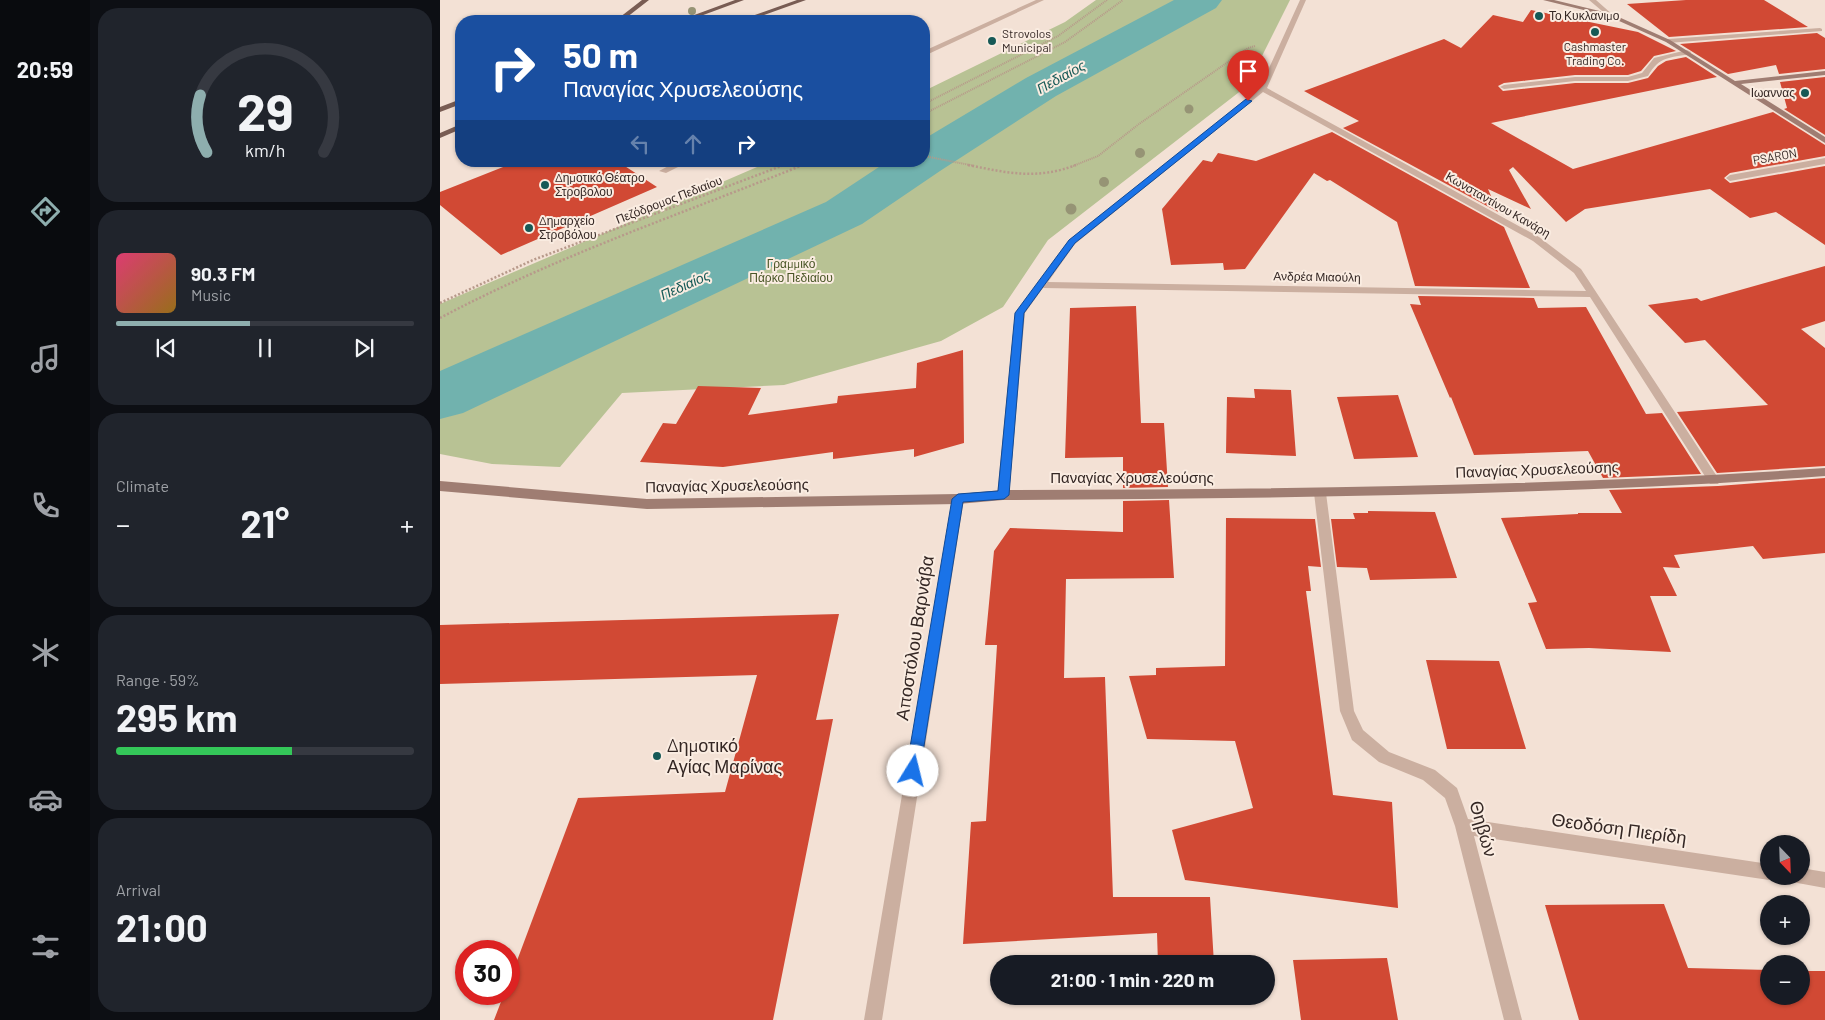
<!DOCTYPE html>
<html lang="en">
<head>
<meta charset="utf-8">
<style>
  body { margin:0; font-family:Barlow,sans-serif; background:#20242c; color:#f1f3f6; height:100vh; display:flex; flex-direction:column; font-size:19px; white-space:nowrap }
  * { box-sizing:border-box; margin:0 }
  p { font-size:16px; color:#9ea1a6 }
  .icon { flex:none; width:28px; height:28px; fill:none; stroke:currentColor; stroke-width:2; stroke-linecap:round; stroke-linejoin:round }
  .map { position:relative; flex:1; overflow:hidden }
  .drawer { display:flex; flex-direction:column; gap:8px; padding:8px; background:#0d0f14; width:350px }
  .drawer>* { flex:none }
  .guide { position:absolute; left:15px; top:15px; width:475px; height:152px; border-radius:20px; box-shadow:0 1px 4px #0004; background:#1a4fa0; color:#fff; overflow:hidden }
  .needle { width:32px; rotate:157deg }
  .tools { position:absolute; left:1320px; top:835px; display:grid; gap:10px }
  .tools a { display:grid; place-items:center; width:50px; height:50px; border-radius:50%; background:#171b24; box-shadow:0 1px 4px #0004; font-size:25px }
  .speed { position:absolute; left:15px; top:940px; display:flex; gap:10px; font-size:25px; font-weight:700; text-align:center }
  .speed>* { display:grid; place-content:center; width:65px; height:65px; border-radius:50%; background:#171b24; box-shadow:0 1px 4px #0004; line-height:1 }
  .speed .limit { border:8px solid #d22; background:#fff; color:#111 }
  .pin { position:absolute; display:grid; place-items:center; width:42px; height:42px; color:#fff; margin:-51px -21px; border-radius:50% 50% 50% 0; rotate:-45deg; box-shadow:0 0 5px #0007 }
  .pin .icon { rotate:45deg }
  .me { position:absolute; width:55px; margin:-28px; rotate:9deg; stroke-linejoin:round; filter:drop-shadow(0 0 4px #0008) }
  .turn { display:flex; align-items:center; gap:18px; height:105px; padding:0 25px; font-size:22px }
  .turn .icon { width:65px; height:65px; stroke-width:2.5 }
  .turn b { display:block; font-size:35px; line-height:42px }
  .lanes { display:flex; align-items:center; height:48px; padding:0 25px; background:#0003; justify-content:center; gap:25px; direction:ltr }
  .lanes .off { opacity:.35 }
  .big { font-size:38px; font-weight:700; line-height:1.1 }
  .drawer .tile { flex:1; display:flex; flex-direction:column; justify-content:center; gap:8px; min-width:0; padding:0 18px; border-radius:20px; background:#20242c }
  .drawer .dial { align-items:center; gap:0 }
  .dial svg { height:130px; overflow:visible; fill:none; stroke:#363941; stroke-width:7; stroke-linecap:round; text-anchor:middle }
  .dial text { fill:#f1f3f6; stroke:none }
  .song { display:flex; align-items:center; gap:15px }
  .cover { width:60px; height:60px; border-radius:8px; background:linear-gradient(135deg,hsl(340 70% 55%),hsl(40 70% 35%)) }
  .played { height:5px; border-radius:2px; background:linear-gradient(90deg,#8eaeae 45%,#363941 45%) }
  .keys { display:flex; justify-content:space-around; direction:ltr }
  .heat { display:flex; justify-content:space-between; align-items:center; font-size:28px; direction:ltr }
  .charge { height:8px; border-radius:4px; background:linear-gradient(90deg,#34c759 59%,#363941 0) }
  .trip { position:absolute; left:550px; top:955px; width:285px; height:50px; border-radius:25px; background:#171b24; box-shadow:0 1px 4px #0004; font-weight:700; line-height:50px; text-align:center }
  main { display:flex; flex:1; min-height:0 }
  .tab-bar { display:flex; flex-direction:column; width:90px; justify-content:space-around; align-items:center; background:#090b0e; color:#9ea1a6 }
  .tab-bar .icon { width:35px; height:35px }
  .tab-bar .active { color:#8eaeae }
  .tab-bar b { font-size:22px; color:#f1f3f6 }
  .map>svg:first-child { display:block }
  .green { fill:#b8c294 }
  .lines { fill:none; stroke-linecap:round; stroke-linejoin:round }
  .river { fill:#71b2ae; fill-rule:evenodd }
  .building { fill:#d14934 }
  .path-far1 { stroke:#b7998a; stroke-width:2; stroke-dasharray:1 1; stroke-linecap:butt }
  .path { stroke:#b7998a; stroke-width:2.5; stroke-dasharray:2 2; stroke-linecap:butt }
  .lane { fill:#cbafa0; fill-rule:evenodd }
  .street { fill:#cbafa0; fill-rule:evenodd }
  .secondary { fill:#9f7d72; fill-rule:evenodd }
  .primary { fill:#785c53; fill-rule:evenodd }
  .tree { fill:#969475 }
  .route { fill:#1a73e8; stroke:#114b97 }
  .poi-dot { fill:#165956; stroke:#faece1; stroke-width:2 }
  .labels { text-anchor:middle; stroke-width:4; stroke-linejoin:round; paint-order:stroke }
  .far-poi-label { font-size:12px; fill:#342724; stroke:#faece1; text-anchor:start }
  .far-street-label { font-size:12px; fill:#342724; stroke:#faece1 }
  .far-park-label { font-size:12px; fill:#495526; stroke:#faece1 }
  .far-water-label { font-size:14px; font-style:italic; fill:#165956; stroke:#faece1 }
  .street-label { font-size:15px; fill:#342724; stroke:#faece1 }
  .near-street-label { font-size:18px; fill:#342724; stroke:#faece1 }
  .near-poi-label { font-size:18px; fill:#342724; stroke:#faece1; text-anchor:start }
</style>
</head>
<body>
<main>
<nav class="tab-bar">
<b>20:59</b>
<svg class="icon active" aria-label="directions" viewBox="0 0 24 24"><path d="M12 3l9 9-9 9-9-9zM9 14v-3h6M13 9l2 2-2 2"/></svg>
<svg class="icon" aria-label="music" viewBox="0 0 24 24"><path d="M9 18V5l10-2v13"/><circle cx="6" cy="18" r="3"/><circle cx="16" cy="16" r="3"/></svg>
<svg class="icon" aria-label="phone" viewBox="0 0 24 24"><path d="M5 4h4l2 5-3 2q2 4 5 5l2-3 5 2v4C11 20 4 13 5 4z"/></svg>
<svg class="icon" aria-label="climate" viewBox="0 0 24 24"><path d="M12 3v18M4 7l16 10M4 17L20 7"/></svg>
<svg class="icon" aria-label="car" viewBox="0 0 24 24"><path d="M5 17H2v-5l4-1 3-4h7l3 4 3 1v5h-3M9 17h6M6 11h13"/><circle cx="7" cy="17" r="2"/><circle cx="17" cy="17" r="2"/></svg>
<svg class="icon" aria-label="filters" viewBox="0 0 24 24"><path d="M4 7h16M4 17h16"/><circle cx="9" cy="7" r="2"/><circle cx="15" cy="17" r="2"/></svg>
</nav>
<section class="drawer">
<div class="tile dial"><svg viewBox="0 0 100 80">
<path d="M14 69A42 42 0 1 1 86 69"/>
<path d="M14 69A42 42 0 0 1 10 34" stroke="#8eaeae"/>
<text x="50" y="56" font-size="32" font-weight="700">29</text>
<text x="50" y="72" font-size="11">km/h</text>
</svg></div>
<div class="tile">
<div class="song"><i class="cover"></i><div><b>90.3 FM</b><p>Music</p></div></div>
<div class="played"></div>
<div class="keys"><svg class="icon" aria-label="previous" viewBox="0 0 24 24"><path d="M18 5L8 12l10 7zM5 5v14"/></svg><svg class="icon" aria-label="pause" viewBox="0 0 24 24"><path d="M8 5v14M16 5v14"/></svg><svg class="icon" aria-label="next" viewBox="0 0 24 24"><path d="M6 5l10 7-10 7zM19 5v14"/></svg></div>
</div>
<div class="tile"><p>Climate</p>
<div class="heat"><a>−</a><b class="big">21°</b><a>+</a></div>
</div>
<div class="tile"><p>Range · 59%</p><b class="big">295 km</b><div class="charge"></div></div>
<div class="tile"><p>Arrival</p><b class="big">21:00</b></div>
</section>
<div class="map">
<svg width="1385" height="1020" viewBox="0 0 1385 1020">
  <rect width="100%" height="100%" fill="#f3e1d5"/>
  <!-- green -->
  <path class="green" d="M656,0h194l-43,86 -199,154 -45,67 -62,34 -157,44 -162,8 -62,74 -68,-3 -52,-10v-150l331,-143h153v-70l141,-69z"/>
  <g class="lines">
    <!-- river -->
    <path class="river" d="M734,0h48l-6,8 -160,88 -116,75 -78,53 -399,189 -23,6v-48l386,-169 62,-41h36v-22l102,-61z"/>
  </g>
  <!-- building -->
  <path class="building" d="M1246,0h78l44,27 -139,10 -42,-33z
    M1091,10l107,22 38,19 -22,5 -13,15 -13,4h-53l-71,8 -6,3 5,5 72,-8h53l20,-5 10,-12 8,-5 20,-4 31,20 -226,46 82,46 200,-57 52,33v11l-95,17 -6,5 6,5 95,-17v79l-49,-33 -26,6 -40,-29 -125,20 -19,13 -53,-55 -4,3 22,39 -43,-20 10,23 -155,-84 16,-7 -55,-30 140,-52 17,9 32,-33 30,7z
    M1377,33l8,5v31l-46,5 -3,-9 -48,9 -48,-30z
    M1385,77v58l-41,-26 3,-1 -7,-26z
    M892,132l172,95 26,61 -115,-2 -18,-64 -67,-42 -3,1 -13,-8 -69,96 -21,1 -1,-7 -52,2 -9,-56 41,-49 9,2 6,-9 38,8z
    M78,161h99l40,26 -156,68 -61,-50v-13z
    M1385,266v55l-24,8 24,19v118l-108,7 -40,-61 91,-7 -63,-65 -20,3 -37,-38 49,-7 4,3z
    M978,296l116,2 4,10 48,-1 60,107 16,-1 39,61 -98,4 -15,-27 -114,4 -23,-58 -1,1 -40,-94 11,1z
    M696,306l5,117h23l4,64 -45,1v-31l-58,1 5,-150z
    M523,350l1,93 -50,14v-8l-81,10v-7l-110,15 -83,-5 23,-39 13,1 22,-38 63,2 -13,27 89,-12 1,-7 78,-8 1,-25z
    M814,389l37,1 5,66 -70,-3 1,-56 28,1z
    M958,395l20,62 -64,2 -17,-62z
    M1385,478v75l-62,6 -10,-13 -79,9 6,13 -17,-1 14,29h-27l21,56 -82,-4 -43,1 -18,-46 9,-1 -36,-84 77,-4v-1h44l-13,-23 109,-4z
    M729,500l5,78 -108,1 -2,99 41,-1 8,220h97l4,67h-56l-1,-31 -194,11 8,-122 15,-1 11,-176h-12l9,-94 16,-23 113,4v-31z
    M928,511l67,1 22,66 -87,2 -3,-12 -30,-1 -6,-48h24l-2,-6h15z
    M786,518l89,1 6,48 -13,-1 3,25h-5l27,204 59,7 6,106 -213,-28 -13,-50 81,-22 -18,-67 -88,-2 -18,-63 27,-1v-7l69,-2z
    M399,614l-23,106 17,-1 -60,301h-279l10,-26h5v-12l69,-184 147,-6 32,-117 -317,9v-59z
    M986,660l73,1 27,88h-79z
    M1224,904l24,64 81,2v26h32v-25h24v49h-246l-34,-115z
    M947,958l11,62h-97l-8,-60z"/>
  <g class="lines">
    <!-- path-far1 -->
    <path class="path-far1" d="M484,104l134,-68 49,-36
      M484,114l141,-72 58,-42
      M484,156l51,10
      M341,166l13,-5
      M360,166l13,-5
      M633,166l25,-10 41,-32 109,-76 7,-2"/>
    <!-- path -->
    <path class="path" d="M528,165c40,8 69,15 108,0
      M0,303l93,-43 251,-95
      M0,318c117,-62 241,-104 363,-153"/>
    <!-- lane -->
    <path class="lane" d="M596,0h8l-120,56v-5z
      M238,161h12l-24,12 -7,-2z"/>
    <!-- street -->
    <path class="street" d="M860,0h6l-39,88 272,149 42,32 137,209 2,3 -2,3h-8l-120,-187 -547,-9 -18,25 -16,182 -2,3h-8l-2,-3 18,-182 54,-73 191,-152zM823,92l270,149 41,32 12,18 -538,-9 27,-38z
      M1149,0h7l17,15 -5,1z
      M1380,28l2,1v2l-154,12 -3,-2 3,-2z
      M1247,50l4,2 -1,2c-20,4 -31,2 -42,22l-20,5h-53l-71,8 -4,-2 4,-2 71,-8h53l14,-4 12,-15z
      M1385,158v6l-95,17 -4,-3 4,-3z
      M880,488l4,2 2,3 28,218 9,19 26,22 46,18 22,18 11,31 301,45v12h7l-1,2 -6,2 -295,-44 48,184h-18l-49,-194 -10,-28 -22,-18 -44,-18 -27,-22 -12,-29 -26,-218 2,-3z
      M518,494l4,2 2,3 -82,521h-18l88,-521 2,-3z
      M1361,868l24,4v16l-33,-6 -2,-6h11z"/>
    <!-- secondary -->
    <path class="secondary" d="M1103,0h11l58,14 58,26 65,41 90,-10v4l-84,9 84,53v6l-159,-101 -58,-26z
      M1385,468v8c-274,20 -548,22 -822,24l-45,4 -311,5 -207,-18v-10l207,18 311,-5 45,-4c274,-1 548,-3 822,-22z"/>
    <!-- primary -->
    <path class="primary" d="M202,0h7l-27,21h-7z
      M295,0h9l-57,21h-9z
      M357,0h9l-59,21h-9z
      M21,99v5l-21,8v-5z
      M21,124v5l-21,9v-5z"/>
  </g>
  <!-- trees -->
  <g class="tree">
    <circle cx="252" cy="11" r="4"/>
    <circle cx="749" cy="109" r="4.5"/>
    <circle cx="700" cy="153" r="5"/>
    <circle cx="664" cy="182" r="5"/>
    <circle cx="631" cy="209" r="5.5"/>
  </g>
  <!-- route -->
  <path class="route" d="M806,99l6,2 -177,142 -51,70 -15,182 -5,4 -41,3 -43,269 -2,4 -5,2 -5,-2 -2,-4 46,-272 6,-5 40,-3 17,-178 54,-73z"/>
  <!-- markers -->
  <g class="poi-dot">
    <circle cx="1099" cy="16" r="5"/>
    <circle cx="1155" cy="32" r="5"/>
    <circle cx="552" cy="41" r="5"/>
    <circle cx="1365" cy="93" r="5"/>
    <circle cx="105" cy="185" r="5"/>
    <circle cx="89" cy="228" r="5"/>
    <circle cx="217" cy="756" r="5"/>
  </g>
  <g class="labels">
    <!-- far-poi labels -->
    <g class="far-poi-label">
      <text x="1109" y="20">Το Κυκλανιμο</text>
      <text x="562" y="38">Strovolos<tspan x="562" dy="14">Municipal</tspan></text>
      <text x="1155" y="51" text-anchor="middle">Cashmaster<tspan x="1155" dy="14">Trading Co.</tspan></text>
      <text x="1355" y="97" text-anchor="end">Ιωαννας</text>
      <text x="115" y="182">Δημοτικό Θέατρο<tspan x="115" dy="14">Στροβολου</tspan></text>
      <text x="99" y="225">Δημαρχείο<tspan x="99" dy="14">Στροβόλου</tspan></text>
    </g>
    <!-- far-street labels -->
    <g class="far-street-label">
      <text transform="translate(1335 157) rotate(-10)" y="4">PSARON</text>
      <text transform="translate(229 200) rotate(-21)" y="4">Πεζόδρομος Πεδιαίου</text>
      <text transform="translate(1058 205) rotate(30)" y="4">Κωνσταντίνου Κανάρη</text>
      <text transform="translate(877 277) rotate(1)" y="4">Ανδρέα Μιαούλη</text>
    </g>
    <!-- far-park labels -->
    <g class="far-park-label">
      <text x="351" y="268">Γραμμικό<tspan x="351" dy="14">Πάρκο Πεδιαίου</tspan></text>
    </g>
    <!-- far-water labels -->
    <g class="far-water-label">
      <text transform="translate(621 77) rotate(-29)" y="5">Πεδιαίος</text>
      <text transform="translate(245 285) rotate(-24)" y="5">Πεδιαίος</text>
    </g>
    <!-- street labels -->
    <g class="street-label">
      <text transform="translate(1097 470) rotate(-2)" y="5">Παναγίας Χρυσελεούσης</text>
      <text x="692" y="483">Παναγίας Χρυσελεούσης</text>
      <text transform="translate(287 486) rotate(-1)" y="5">Παναγίας Χρυσελεούσης</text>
    </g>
    <!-- near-street labels -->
    <g class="near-street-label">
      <text transform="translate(475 638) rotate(-81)" y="6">Αποστόλου Βαρνάβα</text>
      <text transform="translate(1043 829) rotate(74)" y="6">Θηβών</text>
      <text transform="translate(1179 829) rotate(8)" y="6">Θεοδόση Πιερίδη</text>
    </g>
    <!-- near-poi labels -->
    <g class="near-poi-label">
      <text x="227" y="752">Δημοτικό<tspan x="227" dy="21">Αγίας Μαρίνας</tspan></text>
    </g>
  </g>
</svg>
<div class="tools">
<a><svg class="needle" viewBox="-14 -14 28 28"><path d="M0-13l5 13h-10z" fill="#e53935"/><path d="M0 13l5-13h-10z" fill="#9ea1a6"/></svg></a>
<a>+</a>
<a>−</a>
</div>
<div class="speed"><div class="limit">30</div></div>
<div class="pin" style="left:808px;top:101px;background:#d93025"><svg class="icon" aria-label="arrive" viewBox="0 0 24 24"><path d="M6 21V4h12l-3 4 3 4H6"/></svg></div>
<svg class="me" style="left:473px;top:771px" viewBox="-20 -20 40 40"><circle r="19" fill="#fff"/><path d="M0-13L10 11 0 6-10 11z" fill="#1a73e8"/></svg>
<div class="trip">21:00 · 1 min · 220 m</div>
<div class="guide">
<div class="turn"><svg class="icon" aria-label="right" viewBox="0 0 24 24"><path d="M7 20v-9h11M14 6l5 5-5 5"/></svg><div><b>50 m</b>Παναγίας Χρυσελεούσης</div></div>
<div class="lanes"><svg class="icon off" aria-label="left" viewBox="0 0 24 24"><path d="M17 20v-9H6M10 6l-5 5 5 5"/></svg><svg class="icon off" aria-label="ahead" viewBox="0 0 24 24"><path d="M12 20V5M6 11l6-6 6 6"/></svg><svg class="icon" aria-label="right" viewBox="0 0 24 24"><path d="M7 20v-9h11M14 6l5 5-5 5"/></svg></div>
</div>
</div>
</main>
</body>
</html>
